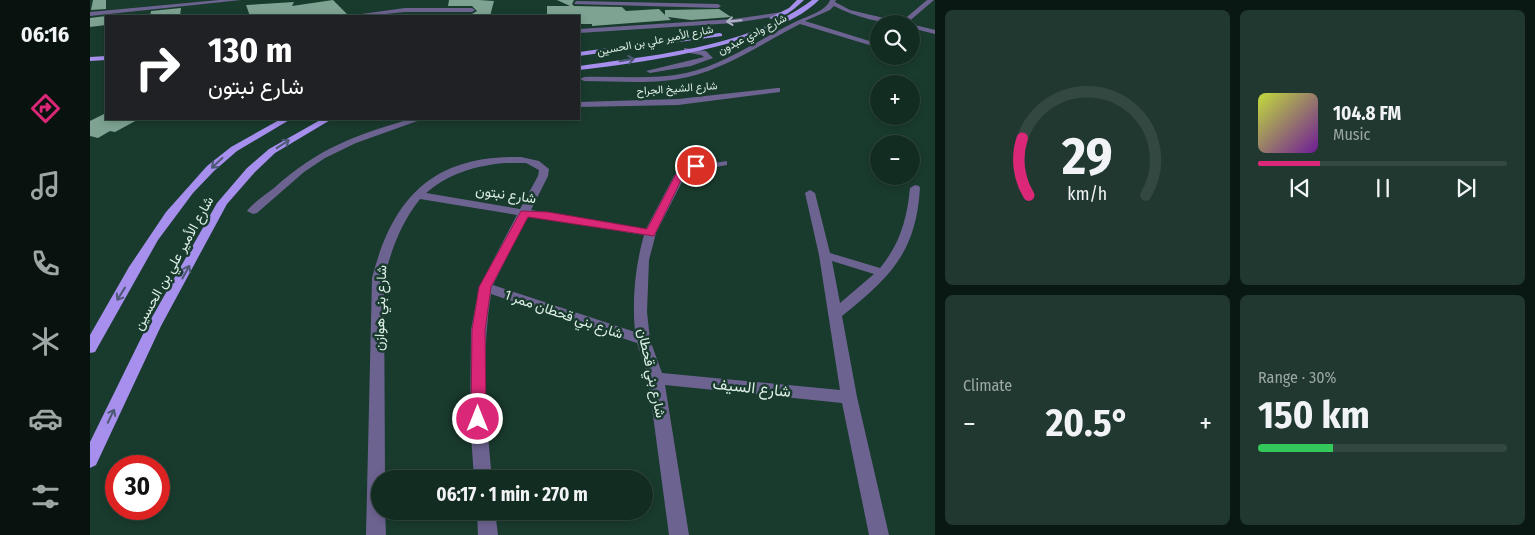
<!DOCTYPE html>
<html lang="en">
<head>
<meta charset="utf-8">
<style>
  body { margin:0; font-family:"Fira Sans Condensed",Vazirmatn,sans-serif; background:#20382f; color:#f1f3f6; height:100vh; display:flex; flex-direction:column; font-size:19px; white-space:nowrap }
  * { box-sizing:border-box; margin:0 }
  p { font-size:16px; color:#9da7a5 }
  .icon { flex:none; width:28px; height:28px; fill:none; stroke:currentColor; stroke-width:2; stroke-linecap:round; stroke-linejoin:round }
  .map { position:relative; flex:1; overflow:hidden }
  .drawer { display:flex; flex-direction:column; gap:10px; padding:10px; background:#0a1813; width:600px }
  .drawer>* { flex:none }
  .banner { position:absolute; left:15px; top:15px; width:475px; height:105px; border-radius:0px; box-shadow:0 2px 8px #0003,0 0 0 1px #324840; background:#202124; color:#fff; overflow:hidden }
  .buttons { position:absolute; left:780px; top:15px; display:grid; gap:10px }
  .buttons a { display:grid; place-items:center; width:50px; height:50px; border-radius:50%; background:#132c22; box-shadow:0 2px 8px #0003,0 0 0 1px #324840; font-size:25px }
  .speed { position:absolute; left:15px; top:455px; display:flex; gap:10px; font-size:25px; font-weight:700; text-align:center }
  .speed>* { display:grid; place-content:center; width:65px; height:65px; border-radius:50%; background:#132c22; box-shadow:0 2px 8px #0003,0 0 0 1px #324840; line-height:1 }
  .speed .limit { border:8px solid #d22; background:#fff; color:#111 }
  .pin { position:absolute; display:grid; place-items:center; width:42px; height:42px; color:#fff; margin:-21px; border:2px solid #fff; border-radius:50%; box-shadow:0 1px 5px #0007 }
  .me { position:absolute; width:55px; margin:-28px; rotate:0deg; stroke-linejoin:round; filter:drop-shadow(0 0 4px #0008) }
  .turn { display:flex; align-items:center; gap:18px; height:105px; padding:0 20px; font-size:22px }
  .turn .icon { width:65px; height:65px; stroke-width:2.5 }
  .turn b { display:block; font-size:35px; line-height:42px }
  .big { font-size:38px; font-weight:700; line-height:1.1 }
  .drawer .tile { flex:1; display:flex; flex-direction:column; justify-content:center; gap:8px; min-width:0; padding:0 18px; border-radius:8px; background:#20382f }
  .drawer .dial { align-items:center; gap:0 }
  .dial svg { height:130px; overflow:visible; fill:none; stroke:#324840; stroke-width:7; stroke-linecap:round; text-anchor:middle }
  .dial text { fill:#f1f3f6; stroke:none }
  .song { display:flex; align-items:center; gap:15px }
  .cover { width:60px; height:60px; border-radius:8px; background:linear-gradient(135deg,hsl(70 70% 55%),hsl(280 70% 35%)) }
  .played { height:5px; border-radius:2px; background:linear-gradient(90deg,#db2777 25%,#324840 25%) }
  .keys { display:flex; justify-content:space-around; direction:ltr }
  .heat { display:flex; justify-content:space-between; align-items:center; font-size:28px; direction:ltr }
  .charge { height:8px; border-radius:4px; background:linear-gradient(90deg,#34c759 30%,#324840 0) }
  .drawer .tiles { flex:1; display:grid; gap:10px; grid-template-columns:repeat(2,1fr) }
  .trip { position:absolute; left:281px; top:470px; width:282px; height:50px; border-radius:25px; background:#132c22; box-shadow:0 2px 8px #0003,0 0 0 1px #324840; font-weight:700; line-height:50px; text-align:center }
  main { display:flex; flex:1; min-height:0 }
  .menu { display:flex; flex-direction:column; width:90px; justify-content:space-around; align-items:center; background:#08120e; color:#9da7a5 }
  .menu .icon { width:35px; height:35px }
  .menu .on { color:#db2777 }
  .menu b { font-size:22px; color:#f1f3f6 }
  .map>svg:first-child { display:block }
  .building { fill:#7ea392 }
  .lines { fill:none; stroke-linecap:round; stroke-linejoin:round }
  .minor { fill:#6d6391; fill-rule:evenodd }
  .major { fill:#a78fee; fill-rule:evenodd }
  .oneway { stroke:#b0b7c4 }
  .oneway2 { stroke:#4b5871 }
  .route { fill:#db2777; stroke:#8e194d }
  .labels { text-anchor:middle; stroke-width:5; stroke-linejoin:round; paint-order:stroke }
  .far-street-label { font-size:11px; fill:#ddefe6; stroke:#193b2d }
  .street-label { font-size:14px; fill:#ddefe6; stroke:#193b2d }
  .near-street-label { font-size:16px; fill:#ddefe6; stroke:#193b2d }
</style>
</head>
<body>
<main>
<nav class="menu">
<b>06:16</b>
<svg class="icon on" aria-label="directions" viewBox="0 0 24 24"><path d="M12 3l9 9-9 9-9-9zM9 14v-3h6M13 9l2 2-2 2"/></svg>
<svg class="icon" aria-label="music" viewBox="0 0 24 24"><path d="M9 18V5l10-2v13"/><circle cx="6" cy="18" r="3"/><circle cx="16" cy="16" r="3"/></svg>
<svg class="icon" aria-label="phone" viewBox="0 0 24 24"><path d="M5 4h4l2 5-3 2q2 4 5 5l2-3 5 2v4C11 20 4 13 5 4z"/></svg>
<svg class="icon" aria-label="climate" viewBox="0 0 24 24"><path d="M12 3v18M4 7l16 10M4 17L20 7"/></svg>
<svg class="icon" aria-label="car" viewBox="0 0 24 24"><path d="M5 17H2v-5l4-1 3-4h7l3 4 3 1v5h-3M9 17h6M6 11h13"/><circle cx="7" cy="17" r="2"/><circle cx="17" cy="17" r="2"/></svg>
<svg class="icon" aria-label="filters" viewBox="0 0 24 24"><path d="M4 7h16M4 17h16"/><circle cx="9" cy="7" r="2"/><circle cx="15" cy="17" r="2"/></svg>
</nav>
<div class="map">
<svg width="845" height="535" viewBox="0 0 845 535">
  <rect width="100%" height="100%" fill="#193b2d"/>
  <!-- building -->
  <path class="building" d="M3,0h13v9l-15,1z
    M243,0l14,14 -2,2h-95l-4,-11 48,-3 -2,4z
    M359,0h30l15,1 -4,15h-43v-2h25l5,-3 -5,-5h-24z
    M467,0h17l-2,4 2,2 48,1 4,4 33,-2 6,6v-5l54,-1 12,8 -40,3 -23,-3 3,3 -79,6v-2h-13v-8h-32v-10h23z
    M91,8l-1,8h-30l1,-5z
    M16,16v9l-16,2v-9z
    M16,113v6h33l-24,13 -5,-1 -12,7 -8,-2v-15z"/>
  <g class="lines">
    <!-- minor -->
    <path class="minor" d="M129,0h22l-151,16v-4z
      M740,0h6l-1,2 15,8 51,12 26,-22h7l-28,24c-23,0 -51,-7 -72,-18l-4,4 -25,11 74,23v4l-79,-24c-37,19 -71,43 -112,53 -33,8 -70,4 -104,4l-4,-2 4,-2c34,-1 69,3 102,-4 39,-9 72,-33 107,-50 11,-6 33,-11 37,-23z
      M486,1l142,3 3,2 -3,2 -144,-4z
      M315,8h67l3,2 -3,2h-67l-40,4h-18z
      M692,12l2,1v2l-50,8 -155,10v-4l155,-10z
      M821,24l24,6v4l-24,-6z
      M594,48l22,3 7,7 -22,8 -41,7 -4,-2 58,-14 -3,-2 -17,-3z
      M687,88h3v4l-102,13 -99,2v-5l99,-3z
      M320,119h13l-67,24 -31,15 -21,14 -47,41 -4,1 -6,-3c7,-9 18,-16 27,-23 45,-40 79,-52 136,-69z
      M431,157l18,4 10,8 -1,7 -17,34 115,19 28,-53 6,-8 47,-7v4l-40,7 -31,61 -7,27 -2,52 3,28 12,33 178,17 -21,-135 -14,-62 5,-3 5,3 15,60 50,15c20,-24 27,-49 30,-80l5,-3 4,1 1,2c-4,65 -30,89 -78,128l15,81 32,138h-20l-27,-132 -177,-18 24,150h-20l-21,-157 -11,-35 -146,-49c-10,61 -5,123 1,185h-18l-4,-60 1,-89 8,-43 38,-72 -97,-16c-19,24 -28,49 -36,79l1,201h-5v32h5l1,24h-20l6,-257c21,-81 61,-123 149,-121zM415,163h21l13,7 -1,6 -18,33 -94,-16c24,-20 48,-27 79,-30zM437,216l117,19c-9,32 -12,64 -9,97l-142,-47zM742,261l42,13 -34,29z
      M387,511h18l3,24h-20z"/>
    <!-- major -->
    <path class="major" d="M707,0h7c-7,7 -25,23 -35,18l20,-10z
      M722,0h7c-45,45 -177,63 -240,70v-4c75,-11 171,-19 233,-66z
      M630,33l2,1v2l-143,20v-4z
      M16,56v4l-16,1v-4z
      M191,119h10l-54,32 -23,20 -21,22 -35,47 -63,112 -5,1v-18l39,-68 37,-55 41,-46 24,-19z
      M232,119h10l-57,34 -20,19 -28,32 -66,122 -65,139 -6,3v-26l57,-116 70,-123 30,-35 22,-19z"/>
  </g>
  <!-- one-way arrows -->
  <defs><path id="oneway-shaft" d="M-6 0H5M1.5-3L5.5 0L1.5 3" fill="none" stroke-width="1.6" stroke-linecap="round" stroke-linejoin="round" transform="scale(1.25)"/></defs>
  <use class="oneway" href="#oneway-shaft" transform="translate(644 21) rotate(175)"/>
  <g class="oneway2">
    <use href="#oneway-shaft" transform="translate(537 60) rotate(-9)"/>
    <use href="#oneway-shaft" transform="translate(193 144) rotate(-33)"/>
    <use href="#oneway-shaft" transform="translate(127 163) rotate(137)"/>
    <use href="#oneway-shaft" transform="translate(96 272) rotate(-61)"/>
    <use href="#oneway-shaft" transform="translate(31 294) rotate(122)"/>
    <use href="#oneway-shaft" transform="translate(21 416) rotate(-64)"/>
  </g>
  <!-- route -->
  <path class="route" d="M606,164l4,2 -13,6 -4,4 -29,60 -126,-19 -37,70 -6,43 1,89 -2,4 -6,2 -5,-2 -2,-4 1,-89 7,-43 42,-76 27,1 99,17 29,-55 5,-6z"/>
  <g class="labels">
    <!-- far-street labels -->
    <g class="far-street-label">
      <text transform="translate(662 34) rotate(-27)" y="4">شارع وادي عبدون</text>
      <text transform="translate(565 40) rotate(-11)" y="4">شارع الأمير علي بن الحسين</text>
      <text transform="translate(587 88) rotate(-4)" y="4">شارع الشيخ الجراح</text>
    </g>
    <!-- street labels -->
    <g class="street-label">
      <text transform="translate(416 194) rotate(8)" y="5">شارع نبتون</text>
      <text transform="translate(83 263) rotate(-61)" y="5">شارع الأمير علي بن الحسين</text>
      <text transform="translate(290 308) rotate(-88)" y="5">شارع بني هوازن</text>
      <text transform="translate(474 314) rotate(19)" y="5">شارع بني قحطان ممر 1</text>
      <text transform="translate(562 373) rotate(78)" y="5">شارع بني قحطان</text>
    </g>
    <!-- near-street labels -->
    <g class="near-street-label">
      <text transform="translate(662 387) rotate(6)" y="6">شارع السيف</text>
    </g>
  </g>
</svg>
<div class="buttons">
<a><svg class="icon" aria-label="search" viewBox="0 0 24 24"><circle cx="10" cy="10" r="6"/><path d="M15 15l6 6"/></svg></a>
<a>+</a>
<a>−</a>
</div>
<div class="speed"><div class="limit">30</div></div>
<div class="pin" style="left:606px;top:166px;background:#d93025"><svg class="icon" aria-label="arrive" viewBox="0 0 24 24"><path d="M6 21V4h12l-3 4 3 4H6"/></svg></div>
<svg class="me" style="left:388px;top:419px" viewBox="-20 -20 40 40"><circle r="17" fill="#db2777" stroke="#fff" stroke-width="3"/><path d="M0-11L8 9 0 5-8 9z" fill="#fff"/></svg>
<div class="trip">06:17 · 1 min · 270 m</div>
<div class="banner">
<div class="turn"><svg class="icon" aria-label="right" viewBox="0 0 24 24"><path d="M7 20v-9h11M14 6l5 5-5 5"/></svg><div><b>130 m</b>شارع نبتون</div></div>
</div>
</div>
<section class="drawer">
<div class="tiles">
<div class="tile dial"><svg viewBox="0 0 100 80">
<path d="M14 69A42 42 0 1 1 86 69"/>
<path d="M14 69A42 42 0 0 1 10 34" stroke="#db2777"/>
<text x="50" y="56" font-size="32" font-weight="700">29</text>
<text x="50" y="72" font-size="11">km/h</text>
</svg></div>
<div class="tile">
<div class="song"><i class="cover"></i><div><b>104.8 FM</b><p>Music</p></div></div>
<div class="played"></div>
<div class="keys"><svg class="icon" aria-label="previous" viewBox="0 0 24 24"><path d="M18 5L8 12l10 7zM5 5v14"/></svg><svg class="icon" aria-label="pause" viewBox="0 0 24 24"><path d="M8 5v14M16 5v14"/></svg><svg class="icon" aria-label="next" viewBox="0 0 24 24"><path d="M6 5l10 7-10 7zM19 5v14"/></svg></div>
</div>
<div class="tile"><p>Climate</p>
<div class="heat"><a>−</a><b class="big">20.5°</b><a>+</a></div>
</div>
<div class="tile"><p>Range · 30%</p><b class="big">150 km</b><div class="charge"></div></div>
</div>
</section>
</main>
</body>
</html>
